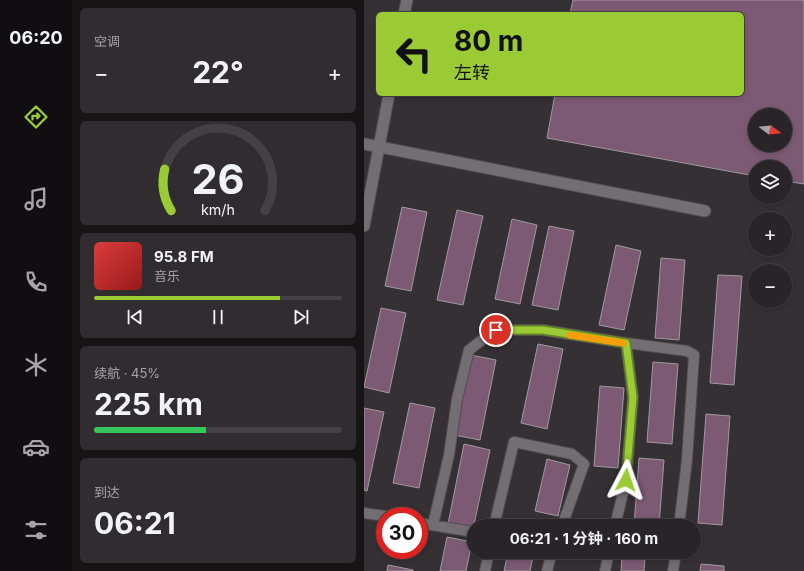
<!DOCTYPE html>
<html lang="zh">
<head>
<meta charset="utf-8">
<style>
  body { margin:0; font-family:Inter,"Noto Sans SC",sans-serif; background:#302c2f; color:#f1f3f6; height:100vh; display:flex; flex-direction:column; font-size:15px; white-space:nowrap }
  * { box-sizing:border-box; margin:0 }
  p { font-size:13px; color:#a5a4a7 }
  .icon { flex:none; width:22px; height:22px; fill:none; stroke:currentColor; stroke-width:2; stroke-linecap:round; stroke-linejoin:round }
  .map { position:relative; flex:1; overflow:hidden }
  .sheet { display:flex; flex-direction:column; gap:8px; padding:8px; background:#161415; width:292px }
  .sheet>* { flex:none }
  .banner { position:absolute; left:12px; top:12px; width:368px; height:84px; border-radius:6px; box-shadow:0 2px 6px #0003,0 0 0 1px #444144; background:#9acb35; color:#111; overflow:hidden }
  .needle { width:26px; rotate:106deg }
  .buttons { position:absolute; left:384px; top:108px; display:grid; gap:8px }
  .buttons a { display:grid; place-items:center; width:44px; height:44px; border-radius:50%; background:#282427; box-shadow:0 2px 6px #0003,0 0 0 1px #444144; font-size:20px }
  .speed { position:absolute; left:12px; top:507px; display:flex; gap:8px; font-size:20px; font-weight:700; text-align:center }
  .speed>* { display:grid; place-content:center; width:52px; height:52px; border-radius:50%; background:#282427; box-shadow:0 2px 6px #0003,0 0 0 1px #444144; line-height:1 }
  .speed .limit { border:6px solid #d22; background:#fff; color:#111 }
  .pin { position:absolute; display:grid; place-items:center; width:34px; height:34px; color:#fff; margin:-17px; border:2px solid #fff; border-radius:50%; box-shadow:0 1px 4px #0007 }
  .me { position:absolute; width:44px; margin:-22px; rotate:4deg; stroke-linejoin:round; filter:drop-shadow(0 0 3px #0008) }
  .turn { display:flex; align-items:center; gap:14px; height:84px; padding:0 12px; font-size:18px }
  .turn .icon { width:52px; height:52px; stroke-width:2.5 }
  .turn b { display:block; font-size:28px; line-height:34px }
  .big { font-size:30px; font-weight:700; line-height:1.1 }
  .sheet .widget { flex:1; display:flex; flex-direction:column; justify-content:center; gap:6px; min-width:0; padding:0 14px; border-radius:6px; background:#302c2f }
  .sheet .dial { align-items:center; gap:0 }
  .dial svg { height:104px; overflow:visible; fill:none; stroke:#444144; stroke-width:7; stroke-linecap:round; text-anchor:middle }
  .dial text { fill:#f1f3f6; stroke:none }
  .song { display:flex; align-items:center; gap:12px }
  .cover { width:48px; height:48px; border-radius:6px; background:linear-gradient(135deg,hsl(0 70% 55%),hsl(0 70% 35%)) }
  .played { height:4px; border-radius:2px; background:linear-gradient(90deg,#9acb35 75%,#444144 75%) }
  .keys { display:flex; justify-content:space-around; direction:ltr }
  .heat { display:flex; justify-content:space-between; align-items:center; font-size:22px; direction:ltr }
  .charge { height:6px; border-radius:3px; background:linear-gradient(90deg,#34c759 45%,#444144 0) }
  .trip { position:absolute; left:103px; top:519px; width:234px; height:40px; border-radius:20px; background:#282427; box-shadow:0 2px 6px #0003,0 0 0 1px #444144; font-weight:700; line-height:40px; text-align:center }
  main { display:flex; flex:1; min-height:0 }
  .tabs { display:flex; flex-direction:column; width:72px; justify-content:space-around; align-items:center; background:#100e10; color:#a5a4a7 }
  .tabs .icon { width:28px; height:28px }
  .tabs .current { color:#9acb35 }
  .tabs b { font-size:18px; color:#f1f3f6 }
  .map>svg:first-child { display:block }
  .building { fill:#7d5a74; stroke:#9f9a9d; fill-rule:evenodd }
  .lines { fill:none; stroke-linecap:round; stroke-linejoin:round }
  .minor-casing { stroke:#504c4f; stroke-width:12 }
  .tertiary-casing { stroke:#504c4f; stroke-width:13 }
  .minor { stroke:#736e71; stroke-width:10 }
  .tertiary { stroke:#736e71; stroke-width:11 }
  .route-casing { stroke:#648422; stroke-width:10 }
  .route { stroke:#9acb35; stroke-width:7 }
  .slow { stroke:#f59e0b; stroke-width:7 }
</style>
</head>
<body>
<main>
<nav class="tabs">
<b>06:20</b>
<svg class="icon current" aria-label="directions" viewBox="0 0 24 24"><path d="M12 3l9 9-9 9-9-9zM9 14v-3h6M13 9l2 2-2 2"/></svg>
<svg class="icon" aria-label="music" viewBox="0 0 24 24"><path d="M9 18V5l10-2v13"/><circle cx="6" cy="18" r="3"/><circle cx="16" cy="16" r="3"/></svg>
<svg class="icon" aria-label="phone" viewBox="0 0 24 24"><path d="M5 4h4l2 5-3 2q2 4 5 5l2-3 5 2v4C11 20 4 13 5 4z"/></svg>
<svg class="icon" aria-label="climate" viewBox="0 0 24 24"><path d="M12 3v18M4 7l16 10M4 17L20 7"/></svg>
<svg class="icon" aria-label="car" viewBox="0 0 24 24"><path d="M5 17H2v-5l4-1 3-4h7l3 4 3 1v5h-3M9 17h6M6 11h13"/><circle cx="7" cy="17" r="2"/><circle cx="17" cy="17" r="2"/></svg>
<svg class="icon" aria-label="filters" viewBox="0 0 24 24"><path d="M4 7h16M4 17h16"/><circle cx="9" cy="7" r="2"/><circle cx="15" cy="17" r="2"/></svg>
</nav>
<section class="sheet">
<div class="widget"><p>空调</p>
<div class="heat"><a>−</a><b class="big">22°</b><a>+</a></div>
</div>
<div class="widget dial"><svg viewBox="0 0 100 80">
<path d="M14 69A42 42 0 1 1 86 69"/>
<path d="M14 69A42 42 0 0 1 9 37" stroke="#9acb35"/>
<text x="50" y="56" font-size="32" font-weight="700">26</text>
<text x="50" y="72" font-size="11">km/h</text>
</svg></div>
<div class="widget">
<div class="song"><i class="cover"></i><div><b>95.8 FM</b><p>音乐</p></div></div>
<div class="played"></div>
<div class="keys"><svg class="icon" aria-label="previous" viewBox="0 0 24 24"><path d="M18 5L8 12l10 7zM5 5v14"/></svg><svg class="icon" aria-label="pause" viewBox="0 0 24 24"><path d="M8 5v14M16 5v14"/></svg><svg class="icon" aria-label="next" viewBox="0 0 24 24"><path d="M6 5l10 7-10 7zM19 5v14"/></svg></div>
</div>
<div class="widget"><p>续航 · 45%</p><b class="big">225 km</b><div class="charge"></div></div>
<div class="widget"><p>到达</p><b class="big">06:21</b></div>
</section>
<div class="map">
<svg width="440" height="571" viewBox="0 0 440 571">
  <rect width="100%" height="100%" fill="#353034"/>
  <!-- building -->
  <path class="building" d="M209,0h231v184l-19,-3v-14h-30v9l-208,-38 8,-44h187v-80h-172zM391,115h30v30h-30z
    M38,207l25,5 -16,79 -26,-5z
    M93,210l26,6 -20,89 -26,-5z
    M148,219l25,6 -17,79 -25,-5z
    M185,226l25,5 -16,79 -26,-5z
    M252,245l25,6 -17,79 -25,-5z
    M297,258l24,2 -6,80 -24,-2z
    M354,275l24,1 -8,109 -24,-2z
    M17,308l25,5 -17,80 -25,-6z
    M174,344l25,5 -16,80 -26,-6z
    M107,355l25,5 -16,80 -26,-5z
    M289,362l25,2 -6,80 -25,-2z
    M236,386l24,2 -6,80 -24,-2z
    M46,403l25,5 -16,80 -26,-5z
    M0,408l20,4 -17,79 -3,-1z
    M342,414l24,2 -8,109 -24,-2z
    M100,444l26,6 -17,79 -25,-5z
    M275,458l25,2 -5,66h-25z
    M183,459l23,6 -12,51 -23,-5z
    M83,537l25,5 -6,29h-26z
    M144,552h26l-4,19h-26z
    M258,556l23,2 -1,13h-23z
    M337,564l23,2v5h-24z
    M24,565l25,5v1h-26z"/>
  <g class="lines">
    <defs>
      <path id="minor" d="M262,343l61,8 7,4 -7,105 -8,66
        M0,513l21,3
        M55,523l55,9
        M69,525l16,-70 8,-56 12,-49 26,-20h48l83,13 7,54 -7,83 -11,46
        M130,526l20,-84 58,12 12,10 -22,62
        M121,571l4,-19
        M183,571l5,-19
        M241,571l4,-19
        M309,571l3,-19"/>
      <path id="tertiary" d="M40,14l3,-14
        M0,144l341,67
        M0,226l25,-132"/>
    </defs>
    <!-- minor casing -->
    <use href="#minor" class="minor-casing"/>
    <!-- tertiary casing -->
    <use href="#tertiary" class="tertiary-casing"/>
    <!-- minor -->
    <use href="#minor" class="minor"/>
    <!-- tertiary -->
    <use href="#tertiary" class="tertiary"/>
  </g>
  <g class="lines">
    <defs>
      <path id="route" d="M132,330h47l83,13 7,54 -7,83"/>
    </defs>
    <!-- route casing -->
    <use href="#route" class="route-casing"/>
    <!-- route -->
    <use href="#route" class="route"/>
    <!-- slow -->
    <path class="slow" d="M206,335l53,8"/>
  </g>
</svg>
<div class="buttons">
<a><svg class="needle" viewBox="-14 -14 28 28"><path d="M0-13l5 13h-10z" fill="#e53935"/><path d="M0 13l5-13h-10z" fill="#a5a4a7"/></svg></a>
<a><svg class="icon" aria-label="layers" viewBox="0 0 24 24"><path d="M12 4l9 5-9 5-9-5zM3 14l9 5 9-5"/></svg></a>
<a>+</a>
<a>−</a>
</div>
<div class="speed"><div class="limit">30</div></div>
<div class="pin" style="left:132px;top:330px;background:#d93025"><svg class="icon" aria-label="arrive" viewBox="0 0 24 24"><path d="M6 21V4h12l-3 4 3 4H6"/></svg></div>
<svg class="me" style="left:262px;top:480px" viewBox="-20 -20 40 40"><path d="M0-17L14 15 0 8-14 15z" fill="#9acb35" stroke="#fff" stroke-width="4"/></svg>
<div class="trip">06:21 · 1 分钟 · 160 m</div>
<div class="banner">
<div class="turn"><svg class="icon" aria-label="left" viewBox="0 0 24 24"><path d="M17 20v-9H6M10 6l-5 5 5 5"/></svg><div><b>80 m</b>左转</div></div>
</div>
</div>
</main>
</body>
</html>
